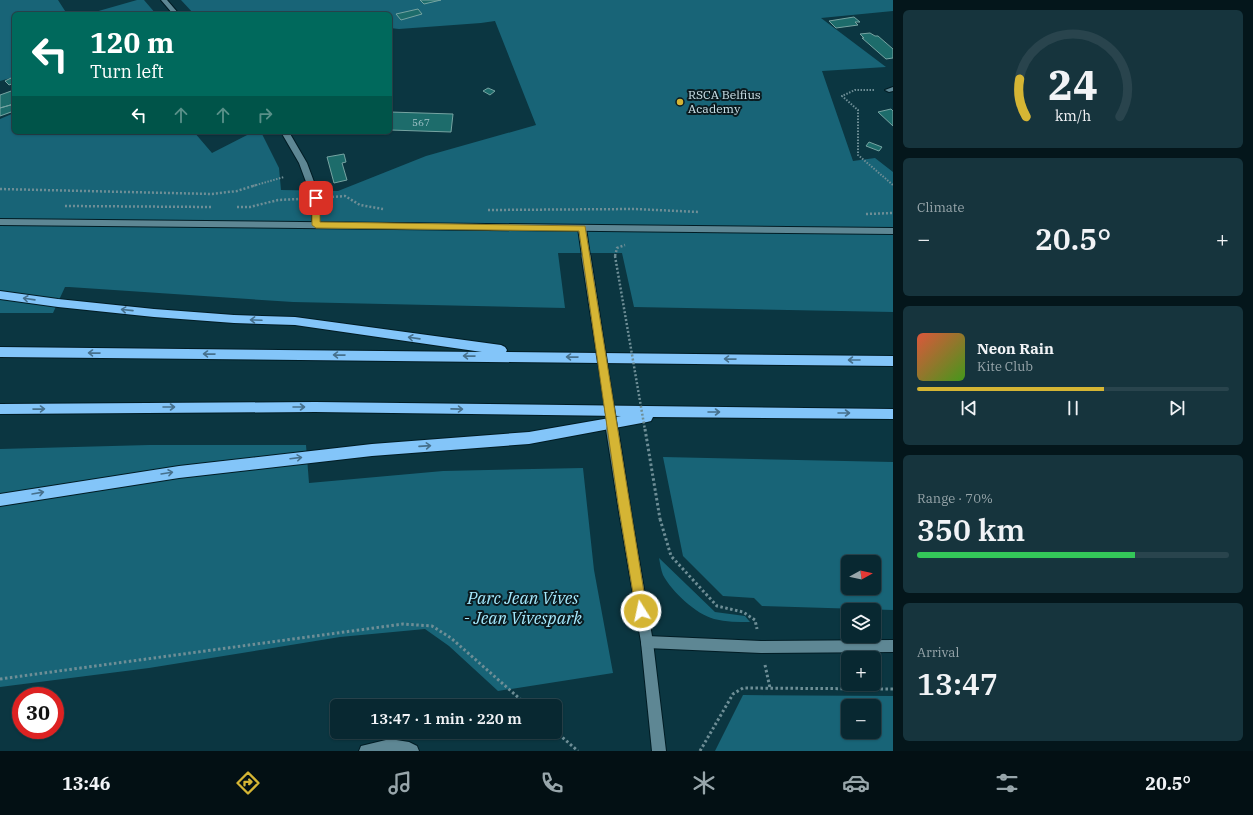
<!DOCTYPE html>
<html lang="en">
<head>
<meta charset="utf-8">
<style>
  body { margin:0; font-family:"IBM Plex Serif",serif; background:#16343d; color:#f1f3f6; height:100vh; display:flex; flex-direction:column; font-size:15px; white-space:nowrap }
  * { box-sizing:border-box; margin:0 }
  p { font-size:13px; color:#98a6ab }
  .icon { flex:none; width:22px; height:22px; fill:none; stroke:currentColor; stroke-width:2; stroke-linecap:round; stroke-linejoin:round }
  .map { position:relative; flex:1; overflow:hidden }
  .sheet { display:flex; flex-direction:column; gap:10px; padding:10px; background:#04161b; width:360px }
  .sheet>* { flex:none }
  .top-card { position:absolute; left:12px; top:12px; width:380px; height:122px; border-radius:6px; box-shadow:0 1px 3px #0004,0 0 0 1px #29444d; background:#00695c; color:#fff; overflow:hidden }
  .needle { width:26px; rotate:82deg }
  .controls { position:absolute; left:841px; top:555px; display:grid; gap:8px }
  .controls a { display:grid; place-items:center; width:40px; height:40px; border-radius:6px; background:#082831; box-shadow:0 1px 3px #0004,0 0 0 1px #29444d; font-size:20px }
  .speed { position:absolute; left:12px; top:687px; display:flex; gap:8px; font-size:20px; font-weight:700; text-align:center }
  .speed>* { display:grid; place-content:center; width:52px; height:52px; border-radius:50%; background:#082831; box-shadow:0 1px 3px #0004,0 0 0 1px #29444d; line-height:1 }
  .speed .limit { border:6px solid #d22; background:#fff; color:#111 }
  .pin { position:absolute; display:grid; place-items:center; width:34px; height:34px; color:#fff; margin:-17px; border-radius:8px; box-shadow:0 2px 6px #0006 }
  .me { position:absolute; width:44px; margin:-22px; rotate:350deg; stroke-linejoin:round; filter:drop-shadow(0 0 3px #0008) }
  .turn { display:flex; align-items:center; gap:14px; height:84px; padding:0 12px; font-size:18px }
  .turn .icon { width:52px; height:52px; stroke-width:2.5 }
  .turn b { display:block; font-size:28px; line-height:34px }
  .lanes { display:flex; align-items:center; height:38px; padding:0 12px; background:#0003; justify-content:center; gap:20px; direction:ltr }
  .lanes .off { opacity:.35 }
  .big { font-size:30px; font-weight:600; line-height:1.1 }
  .sheet .card { flex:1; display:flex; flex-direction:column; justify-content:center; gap:6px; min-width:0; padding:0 14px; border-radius:6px; background:#16343d }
  .sheet .dial { align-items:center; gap:0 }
  .dial svg { height:104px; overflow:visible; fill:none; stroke:#29444d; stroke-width:7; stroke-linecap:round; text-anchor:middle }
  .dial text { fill:#f1f3f6; stroke:none }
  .song { display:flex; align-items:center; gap:12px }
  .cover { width:48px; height:48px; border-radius:6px; background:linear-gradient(135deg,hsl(10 70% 55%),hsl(100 70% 35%)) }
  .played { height:4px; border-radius:2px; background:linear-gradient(90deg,#d5b534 60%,#29444d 60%) }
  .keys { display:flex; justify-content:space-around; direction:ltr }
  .heat { display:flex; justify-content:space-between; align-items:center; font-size:22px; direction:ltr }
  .charge { height:6px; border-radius:3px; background:linear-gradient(90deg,#34c759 70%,#29444d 0) }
  .trip { position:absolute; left:330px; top:699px; width:232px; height:40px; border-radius:6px; background:#082831; box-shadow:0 1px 3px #0004,0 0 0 1px #29444d; font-weight:600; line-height:40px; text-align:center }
  .tabs { display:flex; height:64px; justify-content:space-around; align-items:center; background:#031014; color:#98a6ab }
  .tabs .icon { width:28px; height:28px }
  .tabs .selected { color:#d5b534 }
  .tabs b { font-size:18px; color:#f1f3f6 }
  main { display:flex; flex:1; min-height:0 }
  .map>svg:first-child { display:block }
  .green { fill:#186477; fill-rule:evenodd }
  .building { fill:#1d6c6b; stroke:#76a4a2 }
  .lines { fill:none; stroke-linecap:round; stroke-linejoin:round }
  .service-casing { stroke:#001c24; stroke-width:2 }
  .minor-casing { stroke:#001c24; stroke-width:2 }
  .tertiary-casing { stroke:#001c24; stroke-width:2 }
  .motorway-casing { stroke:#001c24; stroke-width:2 }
  .path-far2 { stroke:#6e8e96; stroke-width:2; stroke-dasharray:1.5 1.5; stroke-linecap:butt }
  .path-far1 { stroke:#6e8e96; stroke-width:2.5; stroke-dasharray:2 2; stroke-linecap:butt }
  .path { stroke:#6e8e96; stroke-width:3; stroke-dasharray:2.5 2.5; stroke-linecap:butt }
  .service { fill:#5e8794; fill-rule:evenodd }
  .minor { fill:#5e8794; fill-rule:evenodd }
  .tertiary { fill:#5e8794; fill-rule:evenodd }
  .motorway { fill:#83c5f9; fill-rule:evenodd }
  .minor-bridge-far1-casing { stroke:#001c24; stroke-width:11; stroke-linecap:butt }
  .minor-bridge-casing { stroke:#001c24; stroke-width:14; stroke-linecap:butt }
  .path-bridge-far1 { stroke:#6e8e96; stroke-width:2.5; stroke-dasharray:2 2; stroke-linecap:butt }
  .path-bridge { stroke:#6e8e96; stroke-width:3; stroke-dasharray:2.5 2.5; stroke-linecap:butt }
  .minor-bridge-far1 { stroke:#5e8794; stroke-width:9 }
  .minor-bridge { stroke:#5e8794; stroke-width:12 }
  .oneway { stroke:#46708c }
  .route { fill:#d5b534; stroke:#8a7622 }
  .poi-dot { fill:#d5b534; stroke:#0a1b20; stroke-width:1.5 }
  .labels { text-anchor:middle; stroke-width:4; stroke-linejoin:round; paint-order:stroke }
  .far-number-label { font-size:10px; fill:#a0c3c8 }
  .far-poi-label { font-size:12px; fill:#cbe0e7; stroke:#0a1b20; text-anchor:start }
  .near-park-label { font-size:17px; font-style:italic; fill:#a5e9fd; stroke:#0a1b20 }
</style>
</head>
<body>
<main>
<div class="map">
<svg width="893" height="751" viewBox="0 0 893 751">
  <rect width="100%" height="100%" fill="#0b3641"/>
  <!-- green -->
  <path class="green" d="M0,0h58l9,14h-53v63l-14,4z
    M137,0h7l12,14h-68z
    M181,0h712v11l-72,7 65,49 -64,4 31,90 22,-3 18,14v140l-259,-5 -12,-54h-64l7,55 -272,-6 -224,-15h-4l-12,26h-53v-194l14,-6v19h180l18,21 41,-21h8l18,36 2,22 57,1 88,-35 110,-31 -41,-104 -14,2 -82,6 -9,-1v-14h-196z
    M149,445h157l3,38 134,-12 140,-3 11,102 19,103 -115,18 -49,-45 -24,-17 -85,8 -191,31 -149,19v-238z
    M663,457l230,5v148l-131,-4 -8,-8 -31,-2 -40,-40zM848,562h26v26h-26z
    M659,558l56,54 30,4 5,6c-12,0 -24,0 -36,-3 -18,-5 -42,-27 -51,-44 -2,-5 -3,-12 -4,-17z
    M743,695l150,1v55h-178zM848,706h26v26h-26z"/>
  <!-- building -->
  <path class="building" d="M420,0h21l-17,4z
    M418,9l4,5 -21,6 -5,-6z
    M854,17l6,5h-5l3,3 -22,3 -7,-7z
    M870,33l5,3h3l15,13v9l-7,1 -24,-21h2l-4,-4z
    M11,78l3,5 -5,2 -4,-4z
    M488,88l7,3 -5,4 -7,-4z
    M14,90v14l-14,4v-13z
    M14,104v7l-14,5v-8z
    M891,109l2,2v15l-15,-14z
    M390,112l63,2 -2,18 -61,-2z
    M869,142l13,5 -3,4 -13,-5z
    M344,154l2,8 -4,1 5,17 -13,3 -7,-26z"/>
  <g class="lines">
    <defs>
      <path id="service" d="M390,739l19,3 8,4 2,5h-60l2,-5z"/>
      <path id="minor" d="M161,0h6l12,14h-6z
        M893,87v4l-4,1 -4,-2z
        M281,132h8l18,31 13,35 -1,29 -3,1 -4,-3v-27l-13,-35z
        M582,225l4,3 4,28 -4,3 -4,-3 -4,-28z
        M626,512l4,2 2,4 21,124 13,109h-14l-11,-109 -21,-124 2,-4z"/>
      <path id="tertiary" d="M0,219l893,9v6l-893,-9z
        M647,636l114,5 132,-1v12l-132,1 -114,-5 -5,-1 -1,-5 1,-5z"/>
      <path id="motorway" d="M0,291l58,8 96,10 80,6 61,2 206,28 4,2 2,3 -1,2 387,4v10l-893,-9v-10l482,5 -187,-27 -61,-2 -80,-6 -96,-10 -58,-8z
        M315,402l578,7v10l-240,-2 -2,4 -4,1 -118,22 -157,12 -193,22 -179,28v-12l179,-28 193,-22 157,-12 92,-16 -306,-4 -315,2v-10z"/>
    </defs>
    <!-- service casing -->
    <use href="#service" class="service-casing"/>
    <!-- minor casing -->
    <use href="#minor" class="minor-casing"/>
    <!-- tertiary casing -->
    <use href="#tertiary" class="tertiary-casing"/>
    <!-- motorway casing -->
    <use href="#motorway" class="motorway-casing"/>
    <!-- path-far2 -->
    <path class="path-far2" d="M874,90h-19l-13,6 16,14v45l35,30
      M253,186l31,-9"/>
    <!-- path-far1 -->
    <path class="path-far1" d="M0,189l212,5 25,-3 19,-6
      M332,197l13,-1 15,9 23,4
      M65,206l147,1
      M237,207h13l28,-7 21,-1
      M488,210l147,-1 64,3
      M866,214l27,-1
      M615,256l2,-8 8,-3"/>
    <!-- path -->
    <path class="path" d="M660,519l11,37 46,50 26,6 12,8 2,9
      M765,665l5,23
      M0,679l403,-55 29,2 19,12 77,68
      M555,731l23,20
      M700,751l33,-57 10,-6 150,1"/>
    <!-- service -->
    <use href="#service" class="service"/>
    <!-- minor -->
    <use href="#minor" class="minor"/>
    <!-- tertiary -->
    <use href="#tertiary" class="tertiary"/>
    <!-- motorway -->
    <use href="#motorway" class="motorway"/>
    <defs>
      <path id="minor-bridge-far1" d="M586,256l27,174"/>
      <path id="minor-bridge" d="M612,429l14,89"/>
    </defs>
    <!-- minor-bridge-far1 casing -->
    <use href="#minor-bridge-far1" class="minor-bridge-far1-casing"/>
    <!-- minor-bridge casing -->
    <use href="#minor-bridge" class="minor-bridge-casing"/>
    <!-- path-bridge-far1 -->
    <path class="path-bridge-far1" d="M615,256l30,174"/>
    <!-- path-bridge -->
    <path class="path-bridge" d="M645,429l15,90"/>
    <!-- minor-bridge-far1 -->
    <use href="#minor-bridge-far1" class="minor-bridge-far1"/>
    <!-- minor-bridge -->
    <use href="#minor-bridge" class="minor-bridge"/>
  </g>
  <!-- one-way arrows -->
  <defs><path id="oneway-shaft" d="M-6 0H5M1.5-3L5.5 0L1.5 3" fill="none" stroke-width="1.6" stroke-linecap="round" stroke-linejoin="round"/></defs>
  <g class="oneway">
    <use href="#oneway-shaft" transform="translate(29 299) rotate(-172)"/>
    <use href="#oneway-shaft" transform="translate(127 310) rotate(-174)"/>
    <use href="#oneway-shaft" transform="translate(256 320) rotate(-178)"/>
    <use href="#oneway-shaft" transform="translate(414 338) rotate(-172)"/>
    <use href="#oneway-shaft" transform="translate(94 353) rotate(-179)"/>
    <use href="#oneway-shaft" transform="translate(209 354) rotate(-179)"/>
    <use href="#oneway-shaft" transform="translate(339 355) rotate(-179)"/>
    <use href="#oneway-shaft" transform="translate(469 356) rotate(-179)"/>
    <use href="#oneway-shaft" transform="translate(572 357) rotate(-179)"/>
    <use href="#oneway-shaft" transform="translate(730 359) rotate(-179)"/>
    <use href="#oneway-shaft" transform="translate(854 360) rotate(-180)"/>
    <use href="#oneway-shaft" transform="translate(169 407)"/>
    <use href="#oneway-shaft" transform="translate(299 407)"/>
    <use href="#oneway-shaft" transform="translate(39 409) rotate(-1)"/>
    <use href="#oneway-shaft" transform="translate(457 409) rotate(1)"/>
    <use href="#oneway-shaft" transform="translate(714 412)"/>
    <use href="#oneway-shaft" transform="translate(844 413)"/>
    <use href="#oneway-shaft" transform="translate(425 446) rotate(-4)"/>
    <use href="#oneway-shaft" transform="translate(296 458) rotate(-7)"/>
    <use href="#oneway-shaft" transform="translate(167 473) rotate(-9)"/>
    <use href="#oneway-shaft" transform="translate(38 493) rotate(-10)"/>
  </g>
  <!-- route -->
  <path class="route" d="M316,195l4,3v24l265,4 62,385 -2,4 -4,2 -4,-2 -1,-4 -18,-108 -39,-272 -263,-3 -4,-3v-27z"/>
  <!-- markers -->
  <circle class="poi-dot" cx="680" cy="102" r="4"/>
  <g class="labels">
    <!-- far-number labels -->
    <g class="far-number-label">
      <text x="421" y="126">567</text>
    </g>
    <!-- far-poi labels -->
    <g class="far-poi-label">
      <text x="688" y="99">RSCA Belfius<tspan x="688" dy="14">Academy</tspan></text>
    </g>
    <!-- near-park labels -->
    <g class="near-park-label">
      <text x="523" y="604">Parc Jean Vives<tspan x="523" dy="20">- Jean Vivespark</tspan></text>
    </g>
  </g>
</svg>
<div class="controls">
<a><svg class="needle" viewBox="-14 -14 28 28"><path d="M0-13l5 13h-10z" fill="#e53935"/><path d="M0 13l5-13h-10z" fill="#98a6ab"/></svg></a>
<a><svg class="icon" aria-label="layers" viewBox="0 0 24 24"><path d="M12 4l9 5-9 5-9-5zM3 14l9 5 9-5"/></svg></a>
<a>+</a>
<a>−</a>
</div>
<div class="speed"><div class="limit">30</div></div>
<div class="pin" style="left:316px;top:198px;background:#d93025"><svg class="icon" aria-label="arrive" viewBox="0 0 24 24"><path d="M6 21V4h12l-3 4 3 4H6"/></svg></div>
<svg class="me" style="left:641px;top:611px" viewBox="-20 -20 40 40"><circle r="17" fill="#d5b534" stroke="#fff" stroke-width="3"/><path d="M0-11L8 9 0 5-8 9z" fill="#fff"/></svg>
<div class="trip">13:47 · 1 min · 220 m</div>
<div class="top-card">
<div class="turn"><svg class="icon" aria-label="left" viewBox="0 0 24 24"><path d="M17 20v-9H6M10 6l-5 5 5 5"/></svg><div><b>120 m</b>Turn left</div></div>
<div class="lanes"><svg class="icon" aria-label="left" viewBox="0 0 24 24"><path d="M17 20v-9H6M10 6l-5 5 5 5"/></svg><svg class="icon off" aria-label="ahead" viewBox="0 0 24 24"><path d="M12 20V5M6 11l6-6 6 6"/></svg><svg class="icon off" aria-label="ahead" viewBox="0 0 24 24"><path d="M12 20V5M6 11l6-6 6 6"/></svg><svg class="icon off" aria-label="right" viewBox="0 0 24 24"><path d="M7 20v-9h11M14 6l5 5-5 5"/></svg></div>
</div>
</div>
<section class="sheet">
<div class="card dial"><svg viewBox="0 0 100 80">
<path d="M14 69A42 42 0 1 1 86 69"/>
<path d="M14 69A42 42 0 0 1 9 40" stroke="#d5b534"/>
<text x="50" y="56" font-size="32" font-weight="700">24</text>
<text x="50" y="72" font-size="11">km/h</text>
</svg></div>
<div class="card"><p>Climate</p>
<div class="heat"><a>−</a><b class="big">20.5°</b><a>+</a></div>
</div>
<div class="card">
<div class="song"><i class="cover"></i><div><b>Neon Rain</b><p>Kite Club</p></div></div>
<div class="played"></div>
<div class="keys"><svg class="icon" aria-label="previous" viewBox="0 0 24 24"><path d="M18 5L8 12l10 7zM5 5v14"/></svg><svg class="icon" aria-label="pause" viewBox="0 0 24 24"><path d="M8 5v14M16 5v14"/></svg><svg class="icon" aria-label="next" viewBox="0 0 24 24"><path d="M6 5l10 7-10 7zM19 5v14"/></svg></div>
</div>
<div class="card"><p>Range · 70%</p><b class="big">350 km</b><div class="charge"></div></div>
<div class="card"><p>Arrival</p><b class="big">13:47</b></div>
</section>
</main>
<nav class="tabs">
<b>13:46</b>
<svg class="icon selected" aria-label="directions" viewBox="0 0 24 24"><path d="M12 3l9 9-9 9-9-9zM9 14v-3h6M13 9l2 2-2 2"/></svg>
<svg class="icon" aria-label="music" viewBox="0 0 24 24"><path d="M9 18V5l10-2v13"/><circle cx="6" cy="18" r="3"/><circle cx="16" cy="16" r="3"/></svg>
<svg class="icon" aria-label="phone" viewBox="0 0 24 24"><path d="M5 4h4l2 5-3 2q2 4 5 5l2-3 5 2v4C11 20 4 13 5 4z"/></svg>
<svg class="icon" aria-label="climate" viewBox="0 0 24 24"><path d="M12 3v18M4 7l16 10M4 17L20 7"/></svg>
<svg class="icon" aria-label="car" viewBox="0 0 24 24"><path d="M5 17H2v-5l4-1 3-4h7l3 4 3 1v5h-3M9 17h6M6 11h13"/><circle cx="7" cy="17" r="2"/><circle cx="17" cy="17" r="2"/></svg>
<svg class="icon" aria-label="filters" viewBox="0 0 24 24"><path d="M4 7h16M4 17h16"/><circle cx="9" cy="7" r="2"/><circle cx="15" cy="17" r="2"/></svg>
<b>20.5°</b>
</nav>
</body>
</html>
